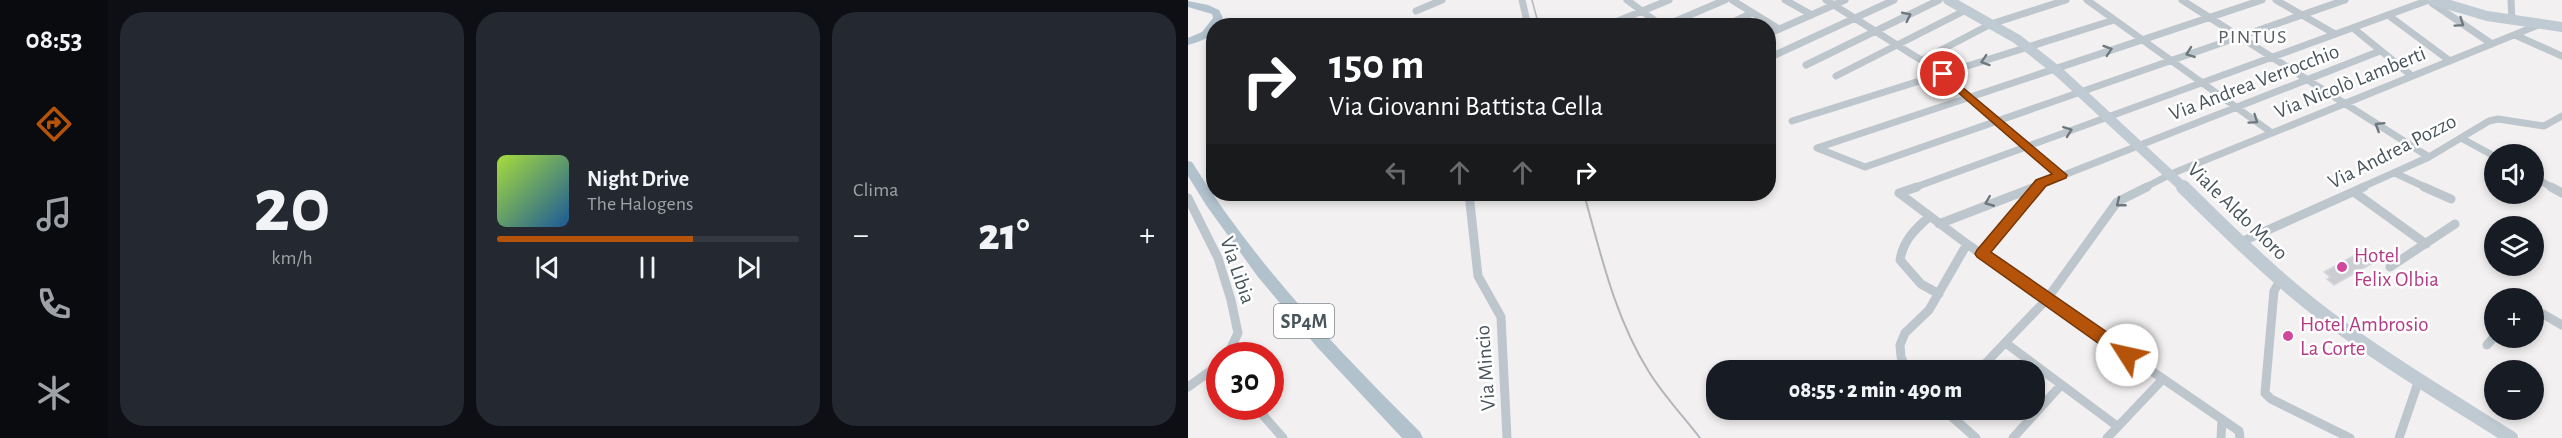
<!DOCTYPE html>
<html lang="it">
<head>
<meta charset="utf-8">
<style>
  body { margin:0; font-family:"Alegreya Sans",sans-serif; background:#242831; color:#f1f3f6; height:100vh; display:flex; flex-direction:column; font-size:22px; white-space:nowrap }
  * { box-sizing:border-box; margin:0 }
  p { font-size:20px; color:#9ea1a6 }
  .icon { flex:none; width:33px; height:33px; fill:none; stroke:currentColor; stroke-width:2; stroke-linecap:round; stroke-linejoin:round }
  .map { position:relative; flex:1; overflow:hidden }
  .panel { display:flex; flex-direction:column; gap:12px; padding:12px; background:#0d0f14; width:1080px }
  .panel>* { flex:none }
  .hud { position:absolute; left:18px; top:18px; width:570px; height:183px; border-radius:24px; box-shadow:0 3px 9px #0003; background:#202124; color:#fff; overflow:hidden }
  .controls { position:absolute; left:1296px; top:144px; display:grid; gap:12px }
  .controls a { display:grid; place-items:center; width:60px; height:60px; border-radius:50%; background:#171b24; box-shadow:0 3px 9px #0003; font-size:30px }
  .speed { position:absolute; left:18px; top:342px; display:flex; gap:12px; font-size:30px; font-weight:700; text-align:center }
  .speed>* { display:grid; place-content:center; width:78px; height:78px; border-radius:50%; background:#171b24; box-shadow:0 3px 9px #0003; line-height:1 }
  .speed .limit { border:9px solid #d22; background:#fff; color:#111 }
  .pin { position:absolute; display:grid; place-items:center; width:51px; height:51px; color:#fff; margin:-26px; border:3px solid #fff; border-radius:50%; box-shadow:0 2px 6px #0007 }
  .me { position:absolute; width:66px; margin:-33px; rotate:305deg; stroke-linejoin:round; filter:drop-shadow(0 0 4px #0008) }
  .turn { display:flex; align-items:center; gap:21px; height:126px; padding:0 24px; font-size:27px }
  .turn .icon { width:78px; height:78px; stroke-width:2.5 }
  .turn b { display:block; font-size:42px; line-height:51px }
  .lanes { display:flex; align-items:center; height:57px; padding:0 24px; background:#0003; justify-content:center; gap:30px; direction:ltr }
  .lanes .off { opacity:.35 }
  .big { font-size:45px; font-weight:800; line-height:1.1 }
  .panel .tile { flex:1; display:flex; flex-direction:column; justify-content:center; gap:9px; min-width:0; padding:0 21px; border-radius:24px; background:#242831 }
  .panel .dial { align-items:center; gap:0 }
  .dial b { font-size:78px; line-height:1 }
  .song { display:flex; align-items:center; gap:18px }
  .cover { width:72px; height:72px; border-radius:9px; background:linear-gradient(135deg,hsl(80 70% 55%),hsl(210 70% 35%)) }
  .played { height:6px; border-radius:3px; background:linear-gradient(90deg,#b45309 65%,#363941 65%) }
  .keys { display:flex; justify-content:space-around; direction:ltr }
  .heat { display:flex; justify-content:space-between; align-items:center; font-size:33px; direction:ltr }
  .panel .tiles { flex:1; display:grid; gap:12px; grid-template-columns:repeat(3,1fr) }
  .trip { position:absolute; left:518px; top:360px; width:339px; height:60px; border-radius:24px; background:#171b24; box-shadow:0 3px 9px #0003; font-weight:800; line-height:60px; text-align:center }
  main { display:flex; flex:1; min-height:0 }
  .dock { display:flex; flex-direction:column; width:108px; justify-content:space-around; align-items:center; background:#090b0e; color:#9ea1a6 }
  .dock .icon { width:42px; height:42px }
  .dock .active { color:#b45309 }
  .dock b { font-size:27px; color:#f1f3f6 }
  .map>svg:first-child { display:block }
  .building { fill:#cbcdd2; stroke:#d5d7db; stroke-width:1.5 }
  .lines { fill:none; stroke-linecap:round; stroke-linejoin:round }
  .street-far1 { stroke:#bdc6cc; stroke-width:7 }
  .street { stroke:#bdc6cc; stroke-width:9 }
  .secondary-far1 { stroke:#bfcad2; stroke-width:10 }
  .secondary { stroke:#bfcad2; stroke-width:14 }
  .primary { fill:#b2c2cd; fill-rule:evenodd }
  .rail-far1 { stroke:#b3b6ba; stroke-width:1.5 }
  .rail { stroke:#b3b6ba; stroke-width:2 }
  .oneway { stroke:#6c777e }
  .route { fill:#b45309; stroke:#753606; stroke-width:1.5 }
  .hotel-dot { fill:#d1479c; stroke:#fff; stroke-width:2 }
  .labels { text-anchor:middle; stroke-width:5; stroke-linejoin:round; paint-order:stroke }
  .far-quarter-label { font-size:20px; letter-spacing:1.5px; fill:#5d6165; stroke:#fff }
  .shield { fill:#fff; stroke:#80888d; stroke-width:1.5 }
  .shield-label { font-size:20px; font-weight:bold; fill:#49555c }
  .street-label { font-size:21px; fill:#49555c; stroke:#fff }
  .hotel-label { font-size:21px; fill:#b23c85; stroke:#fff; text-anchor:start }
</style>
</head>
<body>
<main>
<nav class="dock">
<b>08:53</b>
<svg class="icon active" aria-label="directions" viewBox="0 0 24 24"><path d="M12 3l9 9-9 9-9-9zM9 14v-3h6M13 9l2 2-2 2"/></svg>
<svg class="icon" aria-label="music" viewBox="0 0 24 24"><path d="M9 18V5l10-2v13"/><circle cx="6" cy="18" r="3"/><circle cx="16" cy="16" r="3"/></svg>
<svg class="icon" aria-label="phone" viewBox="0 0 24 24"><path d="M5 4h4l2 5-3 2q2 4 5 5l2-3 5 2v4C11 20 4 13 5 4z"/></svg>
<svg class="icon" aria-label="climate" viewBox="0 0 24 24"><path d="M12 3v18M4 7l16 10M4 17L20 7"/></svg>
</nav>
<section class="panel">
<div class="tiles">
<div class="tile dial"><b>20</b><p>km/h</p></div>
<div class="tile">
<div class="song"><i class="cover"></i><div><b>Night Drive</b><p>The Halogens</p></div></div>
<div class="played"></div>
<div class="keys"><svg class="icon" aria-label="previous" viewBox="0 0 24 24"><path d="M18 5L8 12l10 7zM5 5v14"/></svg><svg class="icon" aria-label="pause" viewBox="0 0 24 24"><path d="M8 5v14M16 5v14"/></svg><svg class="icon" aria-label="next" viewBox="0 0 24 24"><path d="M6 5l10 7-10 7zM19 5v14"/></svg></div>
</div>
<div class="tile"><p>Clima</p>
<div class="heat"><a>−</a><b class="big">21°</b><a>+</a></div>
</div>
</div>
</section>
<div class="map">
<svg width="1374" height="438" viewBox="0 0 1374 438">
  <rect width="100%" height="100%" fill="#f2f0f1"/>
  <!-- building -->
  <path class="building" d="M1176,250l12,11 -42,24 -7,-6 3,-2 -6,-5z"/>
  <g class="lines">
    <!-- street-far1 -->
    <path class="street-far1" d="M334,0l6,26
      M439,0l35,26
      M544,0l47,29
      M597,0l27,15
      M638,0l117,74 118,101
      M899,0l185,133
      M994,0l247,157
      M1088,0l59,34
      M1243,0l1,3 60,41
      M1323,0l1,20
      M228,11l26,-11
      M1200,15l62,46
      M425,23l56,-23
      M476,26l61,-26
      M537,26l27,-13
      M1165,28l59,48
      M580,34l77,-34
      M1327,35l47,21
      M587,55l119,-55
      M734,60l69,-36 75,-24
      M618,65l133,-65
      M648,76l130,-66
      M604,121l322,-101
      M1273,138l33,18
      M629,148l48,19 480,-167
      M629,148l445,-148
      M1207,173l32,15
      M1346,177l19,11
      M725,188l516,-188
      M843,188l349,-137
      M849,188l4,-5
      M956,188l27,-14 370,-150
      M1172,188l69,-31 60,-36 9,-2 46,7 18,-10"/>
    <!-- street -->
    <path class="street" d="M729,187l-18,6 68,51 272,187 1,7
      M1236,187l27,12
      M1363,187l11,6
      M1166,192l72,52
      M281,194l9,82 23,41 6,121
      M0,198l30,60 13,42 7,33 -11,23
      M741,217c-14,12 -26,24 -29,43l21,24 18,10
      M751,224l96,-37
      M1053,242l123,-55
      M794,254l56,-67
      M1202,267l65,-43
      M1093,279l-7,12 -9,102 6,6 79,39
      M1346,309l28,16
      M819,344l110,82
      M1299,345l7,-8
      M719,370l-6,-13 -1,-12 5,-12 24,-23 38,-66
      M791,370l68,-71 70,-97 30,-15
      M0,387l32,-23
      M67,406l28,32
      M756,410l32,28
      M825,438l48,-53
      M919,438l56,-59
      M1033,438l1,-18
      M1211,438l20,-58"/>
    <!-- secondary-far1 -->
    <path class="secondary-far1" d="M760,0l69,39 43,34 124,115
      M1245,0l54,16 75,11"/>
    <!-- secondary -->
    <path class="secondary" d="M995,187c41,40 82,81 127,117 63,50 133,91 201,134"/>
    <!-- primary -->
    <path class="primary" d="M0,1l20,4 11,5 4,8 -5,8h-4c0,12 -16,16 -26,19v-7l14,-6 11,-14 -1,-4 -24,-7z
      M0,161l4,1c63,102 144,186 228,270l3,6h-21l-85,-91 -59,-70 -52,-72 -18,-29z"/>
    <!-- rail-far1 -->
    <path class="rail-far1" d="M344,0l7,26"/>
    <!-- rail -->
    <path class="rail" d="M396,194c17,61 31,124 65,178 15,24 34,44 51,66"/>
  </g>
  <!-- one-way arrows -->
  <defs><path id="oneway-chevron" d="M-2-3.5L2.5 0L-2 3.5" fill="none" stroke-width="1.6" stroke-linecap="round" stroke-linejoin="round" transform="scale(1.5)"/></defs>
  <g class="oneway">
    <use href="#oneway-chevron" transform="translate(719 16) rotate(-26)"/>
    <use href="#oneway-chevron" transform="translate(1272 23) rotate(35)"/>
    <use href="#oneway-chevron" transform="translate(920 50) rotate(-18)"/>
    <use href="#oneway-chevron" transform="translate(1002 53) rotate(160)"/>
    <use href="#oneway-chevron" transform="translate(797 61) rotate(162)"/>
    <use href="#oneway-chevron" transform="translate(1066 120) rotate(35)"/>
    <use href="#oneway-chevron" transform="translate(1191 126) rotate(-148)"/>
    <use href="#oneway-chevron" transform="translate(880 131) rotate(-20)"/>
    <use href="#oneway-chevron" transform="translate(801 202) rotate(158)"/>
    <use href="#oneway-chevron" transform="translate(932 203) rotate(142)"/>
  </g>
  <!-- route -->
  <path class="route" d="M755,71l124,104 -1,3 -20,8 -55,66 142,98 2,5 -2,5 -6,2 -5,-2 -145,-103 -2,-3 2,-4 59,-70 16,-6 -113,-98v-4z"/>
  <!-- markers -->
  <g class="hotel-dot">
    <circle cx="1154" cy="267" r="6"/>
    <circle cx="1100" cy="336" r="6"/>
  </g>
  <g class="labels">
    <!-- far-quarter labels -->
    <g class="far-quarter-label">
      <text x="1065" y="43">PINTUS</text>
    </g>
    <!-- shield labels -->
    <rect class="shield" x="86" y="304" width="60" height="34" rx="4.5"/>
    <g class="shield-label">
      <text x="116" y="328">SP4M</text>
    </g>
    <!-- street labels -->
    <g class="street-label">
      <text transform="translate(1066 82) rotate(-21)" y="7">Via Andrea Verrocchio</text>
      <text transform="translate(1162 82) rotate(-22)" y="7">Via Nicolò Lamberti</text>
      <text transform="translate(1204 151) rotate(-27)" y="7">Via Andrea Pozzo</text>
      <text transform="translate(1050 211) rotate(44)" y="7">Viale Aldo Moro</text>
      <text transform="translate(50 270) rotate(71)" y="7">Via Libia</text>
      <text transform="translate(297 368) rotate(-94)" y="7">Via Mincio</text>
    </g>
    <!-- hotel labels -->
    <g class="hotel-label">
      <text x="1166" y="262">Hotel<tspan x="1166" dy="24">Felix Olbia</tspan></text>
      <text x="1112" y="331">Hotel Ambrosio<tspan x="1112" dy="24">La Corte</tspan></text>
    </g>
  </g>
</svg>
<div class="controls">
<a><svg class="icon" aria-label="sound" viewBox="0 0 24 24"><path d="M4 9h4l5-4v14l-5-4H4zM17 9q2 3 0 6"/></svg></a>
<a><svg class="icon" aria-label="layers" viewBox="0 0 24 24"><path d="M12 4l9 5-9 5-9-5zM3 14l9 5 9-5"/></svg></a>
<a>+</a>
<a>−</a>
</div>
<div class="speed"><div class="limit">30</div></div>
<div class="pin" style="left:755px;top:74px;background:#d93025"><svg class="icon" aria-label="arrive" viewBox="0 0 24 24"><path d="M6 21V4h12l-3 4 3 4H6"/></svg></div>
<svg class="me" style="left:939px;top:355px" viewBox="-20 -20 40 40"><circle r="19" fill="#fff"/><path d="M0-13L10 11 0 6-10 11z" fill="#b45309"/></svg>
<div class="trip">08:55 · 2 min · 490 m</div>
<div class="hud">
<div class="turn"><svg class="icon" aria-label="right" viewBox="0 0 24 24"><path d="M7 20v-9h11M14 6l5 5-5 5"/></svg><div><b>150 m</b>Via Giovanni Battista Cella</div></div>
<div class="lanes"><svg class="icon off" aria-label="left" viewBox="0 0 24 24"><path d="M17 20v-9H6M10 6l-5 5 5 5"/></svg><svg class="icon off" aria-label="ahead" viewBox="0 0 24 24"><path d="M12 20V5M6 11l6-6 6 6"/></svg><svg class="icon off" aria-label="ahead" viewBox="0 0 24 24"><path d="M12 20V5M6 11l6-6 6 6"/></svg><svg class="icon" aria-label="right" viewBox="0 0 24 24"><path d="M7 20v-9h11M14 6l5 5-5 5"/></svg></div>
</div>
</div>
</main>
</body>
</html>
